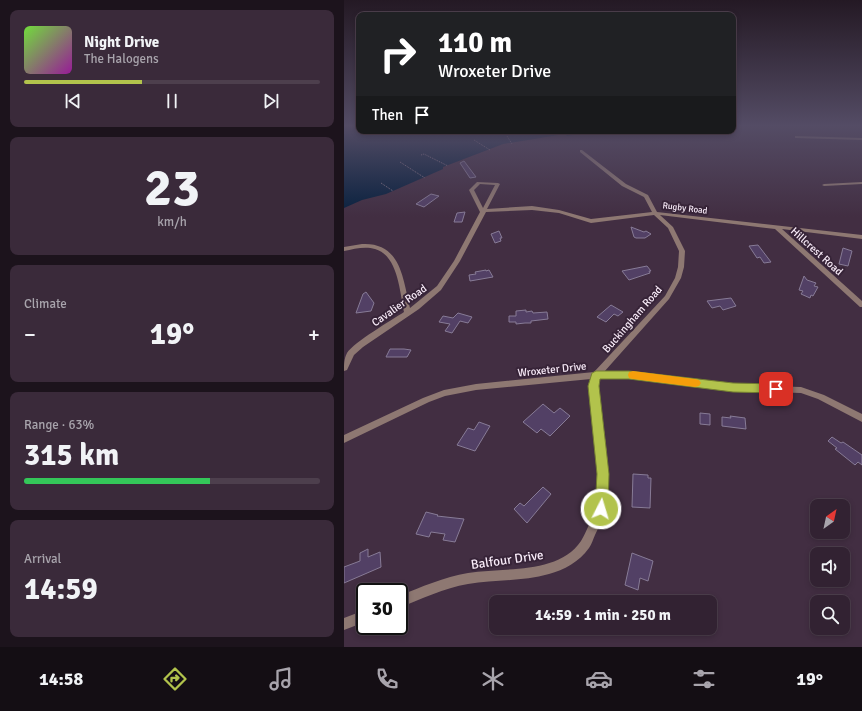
<!DOCTYPE html>
<html lang="en">
<head>
<meta charset="utf-8">
<style>
  body { margin:0; font-family:Signika,sans-serif; background:#3a2a3a; color:#f1f3f6; height:100vh; display:flex; flex-direction:column; font-size:15px; white-space:nowrap }
  * { box-sizing:border-box; margin:0 }
  p { font-size:13px; color:#a8a4ac }
  .icon { flex:none; width:22px; height:22px; fill:none; stroke:currentColor; stroke-width:2; stroke-linecap:round; stroke-linejoin:round }
  .map { position:relative; flex:1; overflow:hidden }
  .sheet { display:flex; flex-direction:column; gap:10px; padding:10px; background:#1c131c; width:344px }
  .sheet>* { flex:none }
  .top-card { position:absolute; left:12px; top:12px; width:380px; height:122px; border-radius:8px; box-shadow:0 2px 6px #0003,0 0 0 1px #4d3f4d; background:#202124; color:#fff; overflow:hidden }
  .needle { width:26px; rotate:33deg }
  .tools { position:absolute; left:466px; top:499px; display:grid; gap:8px }
  .tools a { display:grid; place-items:center; width:40px; height:40px; border-radius:8px; background:#322232; box-shadow:0 2px 6px #0003,0 0 0 1px #4d3f4d; font-size:20px }
  .speed { position:absolute; left:12px; top:583px; display:flex; gap:8px; font-size:20px; font-weight:700; text-align:center }
  .speed>* { display:grid; place-content:center; width:52px; height:52px; border-radius:50%; background:#322232; box-shadow:0 2px 6px #0003,0 0 0 1px #4d3f4d; line-height:1 }
  .speed .limit { border:2px solid #111; border-radius:6px; background:#fff; color:#111 }
  .pin { position:absolute; display:grid; place-items:center; width:34px; height:34px; color:#fff; margin:-17px; border-radius:8px; box-shadow:0 2px 6px #0006 }
  .me { position:absolute; width:44px; margin:-22px; rotate:5deg; stroke-linejoin:round; filter:drop-shadow(0 0 3px #0008) }
  .turn { display:flex; align-items:center; gap:14px; height:84px; padding:0 16px; font-size:18px }
  .turn .icon { width:52px; height:52px; stroke-width:2.5 }
  .turn b { display:block; font-size:28px; line-height:34px }
  .then { display:flex; align-items:center; height:38px; padding:0 16px; background:#0003; gap:8px; font-size:15px }
  .big { font-size:30px; font-weight:700; line-height:1.1 }
  .sheet .tile { flex:1; display:flex; flex-direction:column; justify-content:center; gap:6px; min-width:0; padding:0 14px; border-radius:8px; background:#3a2a3a }
  .sheet .dial { align-items:center; gap:0 }
  .dial b { font-size:52px; line-height:1 }
  .song { display:flex; align-items:center; gap:12px }
  .cover { width:48px; height:48px; border-radius:6px; background:linear-gradient(135deg,hsl(100 70% 55%),hsl(300 70% 35%)) }
  .played { height:4px; border-radius:2px; background:linear-gradient(90deg,#b2c34c 40%,#4d3f4d 40%) }
  .keys { display:flex; justify-content:space-around; direction:ltr }
  .heat { display:flex; justify-content:space-between; align-items:center; font-size:22px; direction:ltr }
  .charge { height:6px; border-radius:3px; background:linear-gradient(90deg,#34c759 63%,#4d3f4d 0) }
  .trip { position:absolute; left:145px; top:595px; width:228px; height:40px; border-radius:8px; background:#322232; box-shadow:0 2px 6px #0003,0 0 0 1px #4d3f4d; font-weight:700; line-height:40px; text-align:center }
  .tabs { display:flex; height:64px; justify-content:space-around; align-items:center; background:#140e14; color:#a8a4ac }
  .tabs .icon { width:28px; height:28px }
  .tabs .current { color:#b2c34c }
  .tabs b { font-size:18px; color:#f1f3f6 }
  main { display:flex; flex:1; min-height:0 }
  .map>svg:first-child { display:block }
  .water { fill:#07203e }
  .building { fill:#524065; stroke:#877b96 }
  .lines { fill:none; stroke-linecap:round; stroke-linejoin:round }
  .path { stroke:#8c7b8c; stroke-width:1; stroke-dasharray:1 1; stroke-linecap:butt }
  .street { fill:#8e7872; fill-rule:evenodd }
  .route { fill:#b2c34c; stroke:#747f31 }
  .slow { fill:#f59e0b }
  .labels { text-anchor:middle; stroke-width:4; stroke-linejoin:round; paint-order:stroke }
  .far-street-label { font-size:9px; fill:#f9ecf9; stroke:#372438 }
  .street-label { font-size:11px; fill:#f9ecf9; stroke:#372438 }
  .near-street-label { font-size:13px; fill:#f9ecf9; stroke:#372438 }
</style>
</head>
<body>
<main>
<section class="sheet">
<div class="tile">
<div class="song"><i class="cover"></i><div><b>Night Drive</b><p>The Halogens</p></div></div>
<div class="played"></div>
<div class="keys"><svg class="icon" aria-label="previous" viewBox="0 0 24 24"><path d="M18 5L8 12l10 7zM5 5v14"/></svg><svg class="icon" aria-label="pause" viewBox="0 0 24 24"><path d="M8 5v14M16 5v14"/></svg><svg class="icon" aria-label="next" viewBox="0 0 24 24"><path d="M6 5l10 7-10 7zM19 5v14"/></svg></div>
</div>
<div class="tile dial"><b>23</b><p>km/h</p></div>
<div class="tile"><p>Climate</p>
<div class="heat"><a>−</a><b class="big">19°</b><a>+</a></div>
</div>
<div class="tile"><p>Range · 63%</p><b class="big">315 km</b><div class="charge"></div></div>
<div class="tile"><p>Arrival</p><b class="big">14:59</b></div>
</section>
<div class="map">
<svg width="518" height="647" viewBox="0 0 518 647">
  <rect width="100%" height="100%" fill="#422e42"/>
  <!-- water -->
  <path class="water" d="M0,126h15v5h249c-14,3 -27,3 -41,5l-2,-2 -62,10 -60,23v2l-57,25 -24,6 -18,8z"/>
  <!-- building -->
  <path class="building" d="M120,161l12,16 -6,1 -10,-15z
    M87,194l8,2 -15,11 -8,-3z
    M121,212l-3,10h-8l3,-9z
    M287,227l13,5 2,-1 5,3 -6,4h-9l-2,-1z
    M155,231l3,7h-2l1,3 -6,2 -4,-9z
    M414,245l13,17 -7,1 -4,-6 -3,1 -8,-12z
    M499,248l9,3 -4,15 -9,-2z
    M303,266l4,5h-2l1,2 -21,7 -7,-9z
    M142,270v1l3,-1 4,7 -23,4 -1,-6 7,-1 -1,-2z
    M460,276l3,4 9,3 -2,3 4,1 -5,9 -2,-1 -1,3 -9,-4 2,-3 -4,-1z
    M22,292l8,11 -3,8 -15,2 7,-19z
    M387,298l5,8 -13,4 -3,-4 -8,2 -5,-7z
    M267,305l12,7 -5,4 -4,-2 -8,8 -9,-5z
    M182,310v2l6,-1 1,2 14,-1 1,7 -17,2v2h-6l-9,1v-2h-7v-6h7v-5z
    M114,313l14,4 -4,6 -8,-2 -8,12 -7,-2 5,-7 -11,-2 4,-6 10,2z
    M46,349h14l7,1 -4,7h-21z
    M199,404l11,9 6,-5 10,8 -20,20 -9,-7 -4,4 -14,-11z
    M356,413l10,1v11l-10,-1z
    M386,416l15,2 1,11 -24,-3v-9l9,1z
    M135,422l11,4 -15,25 -18,-6 11,-17 6,2z
    M488,437l9,6 2,-1 19,13v10l-4,-3 -3,3 -20,-16 2,-1 -9,-7z
    M289,474l15,1v3h3l-1,30 -18,-1z
    M199,487l8,7 -24,29 -13,-14 6,-6 4,3z
    M82,512l12,3 -1,1 27,3 -9,23 -12,-2 2,-6 -14,-2 -2,5 -13,-3z
    M24,549v8l12,-5 1,15 -37,16v-16l16,-6v-8z
    M288,553l21,8 -5,20 -8,-3 -2,12 -13,-5z"/>
  <g class="lines">
    <!-- path -->
    <path class="path" d="M217,131l2,4
      M163,136l5,8
      M130,140l16,10
      M77,155l3,-1 24,12
      M56,162l25,16
      M37,183l12,8"/>
    <!-- street -->
    <path class="street" d="M451,136l67,2v2l-66,-2h-1z
      M236,150h2l44,34 22,11 9,17 205,23v4l-80,-10 80,72v6h-2l-85,-78 -115,-14 13,12 12,24 -1,16 -3,11 -12,21 -65,73h25l104,13 68,2 23,8 38,19v8l-44,-23 -17,-6 -68,-2 -104,-13h-30l-2,8c5,35 16,84 9,117 -2,12 -6,22 -11,32 -2,4 -3,9 -6,13 -10,14 -25,22 -40,26 -27,8 -55,5 -81,10 -24,4 -47,15 -69,24v-12c22,-9 45,-19 69,-23 36,-6 90,2 113,-32 3,-5 5,-10 7,-14 6,-11 9,-22 10,-35 2,-35 -5,-71 -9,-106l2,-7 -115,11 -31,6 -16,6 -85,41v-8l79,-37 21,-8 32,-6 118,-12 71,-76 10,-18 3,-11 1,-16 -11,-23 -14,-13 -63,8 -32,-10 -27,-3 -46,2 -26,49 -19,29 -22,19 -56,38 -9,8 -7,15 -3,1c0,-7 0,-12 3,-18 7,-11 45,-33 57,-41 -4,-19 -6,-57 -29,-63 -10,-3 -21,0 -31,2v-4c6,-1 12,-2 18,-3 39,-2 41,35 48,64l27,-22 17,-25 26,-49 -11,-22 8,-8 21,1 2,1 -13,25 45,-3 27,4 32,9 61,-7 -8,-15 -22,-11 -42,-34zM136,184l15,1 -12,23 -9,-18z
      M518,182v2l-38,2 -2,-1 2,-1z
      M21,610v12l-21,8v-12z"/>
  </g>
  <!-- sky -->
  <linearGradient id="sky" x2="0" y2="1"><stop stop-color="#241924"/><stop offset="0.58" stop-color="#544c65"/><stop offset="1" stop-color="#544c65" stop-opacity="0"/></linearGradient>
  <rect width="518" height="217" fill="url(#sky)"/>
  <!-- route -->
  <path class="route" d="M252,371h33l104,12 43,1 3,2 2,3 -2,3 -3,1 -43,-1 -104,-13h-29l-1,7 10,88 -1,35 -2,5 -5,2 -4,-2 -2,-5 2,-35 -9,-88 4,-13z"/>
  <!-- slow -->
  <path class="slow" d="M289,371l62,8 4,1 2,3 -2,3 -4,1 -62,-8 -4,-1 -1,-3 1,-3z"/>
  <g class="labels">
    <!-- far-street labels -->
    <g class="far-street-label">
      <text transform="translate(341 208) rotate(7)" y="3">Rugby Road</text>
    </g>
    <!-- street labels -->
    <g class="street-label">
      <text transform="translate(473 251) rotate(42)" y="4">Hillcrest Road</text>
      <text transform="translate(55 305) rotate(-35)" y="4">Cavalier Road</text>
      <text transform="translate(288 319) rotate(-49)" y="4">Buckingham Road</text>
      <text transform="translate(208 369) rotate(-6)" y="4">Wroxeter Drive</text>
    </g>
    <!-- near-street labels -->
    <g class="near-street-label">
      <text transform="translate(163 559) rotate(-8)" y="5">Balfour Drive</text>
    </g>
  </g>
</svg>
<div class="tools">
<a><svg class="needle" viewBox="-14 -14 28 28"><path d="M0-13l5 13h-10z" fill="#e53935"/><path d="M0 13l5-13h-10z" fill="#a8a4ac"/></svg></a>
<a><svg class="icon" aria-label="sound" viewBox="0 0 24 24"><path d="M4 9h4l5-4v14l-5-4H4zM17 9q2 3 0 6"/></svg></a>
<a><svg class="icon" aria-label="search" viewBox="0 0 24 24"><circle cx="10" cy="10" r="6"/><path d="M15 15l6 6"/></svg></a>
</div>
<div class="speed"><div class="limit">30</div></div>
<div class="pin" style="left:432px;top:389px;background:#d93025"><svg class="icon" aria-label="arrive" viewBox="0 0 24 24"><path d="M6 21V4h12l-3 4 3 4H6"/></svg></div>
<svg class="me" style="left:257px;top:509px" viewBox="-20 -20 40 40"><circle r="17" fill="#b2c34c" stroke="#fff" stroke-width="3"/><path d="M0-11L8 9 0 5-8 9z" fill="#fff"/></svg>
<div class="trip">14:59 · 1 min · 250 m</div>
<div class="top-card">
<div class="turn"><svg class="icon" aria-label="right" viewBox="0 0 24 24"><path d="M7 20v-9h11M14 6l5 5-5 5"/></svg><div><b>110 m</b>Wroxeter Drive</div></div>
<div class="then">Then<svg class="icon" aria-label="arrive" viewBox="0 0 24 24"><path d="M6 21V4h12l-3 4 3 4H6"/></svg></div>
</div>
</div>
</main>
<nav class="tabs">
<b>14:58</b>
<svg class="icon current" aria-label="directions" viewBox="0 0 24 24"><path d="M12 3l9 9-9 9-9-9zM9 14v-3h6M13 9l2 2-2 2"/></svg>
<svg class="icon" aria-label="music" viewBox="0 0 24 24"><path d="M9 18V5l10-2v13"/><circle cx="6" cy="18" r="3"/><circle cx="16" cy="16" r="3"/></svg>
<svg class="icon" aria-label="phone" viewBox="0 0 24 24"><path d="M5 4h4l2 5-3 2q2 4 5 5l2-3 5 2v4C11 20 4 13 5 4z"/></svg>
<svg class="icon" aria-label="climate" viewBox="0 0 24 24"><path d="M12 3v18M4 7l16 10M4 17L20 7"/></svg>
<svg class="icon" aria-label="car" viewBox="0 0 24 24"><path d="M5 17H2v-5l4-1 3-4h7l3 4 3 1v5h-3M9 17h6M6 11h13"/><circle cx="7" cy="17" r="2"/><circle cx="17" cy="17" r="2"/></svg>
<svg class="icon" aria-label="filters" viewBox="0 0 24 24"><path d="M4 7h16M4 17h16"/><circle cx="9" cy="7" r="2"/><circle cx="15" cy="17" r="2"/></svg>
<b>19°</b>
</nav>
</body>
</html>
